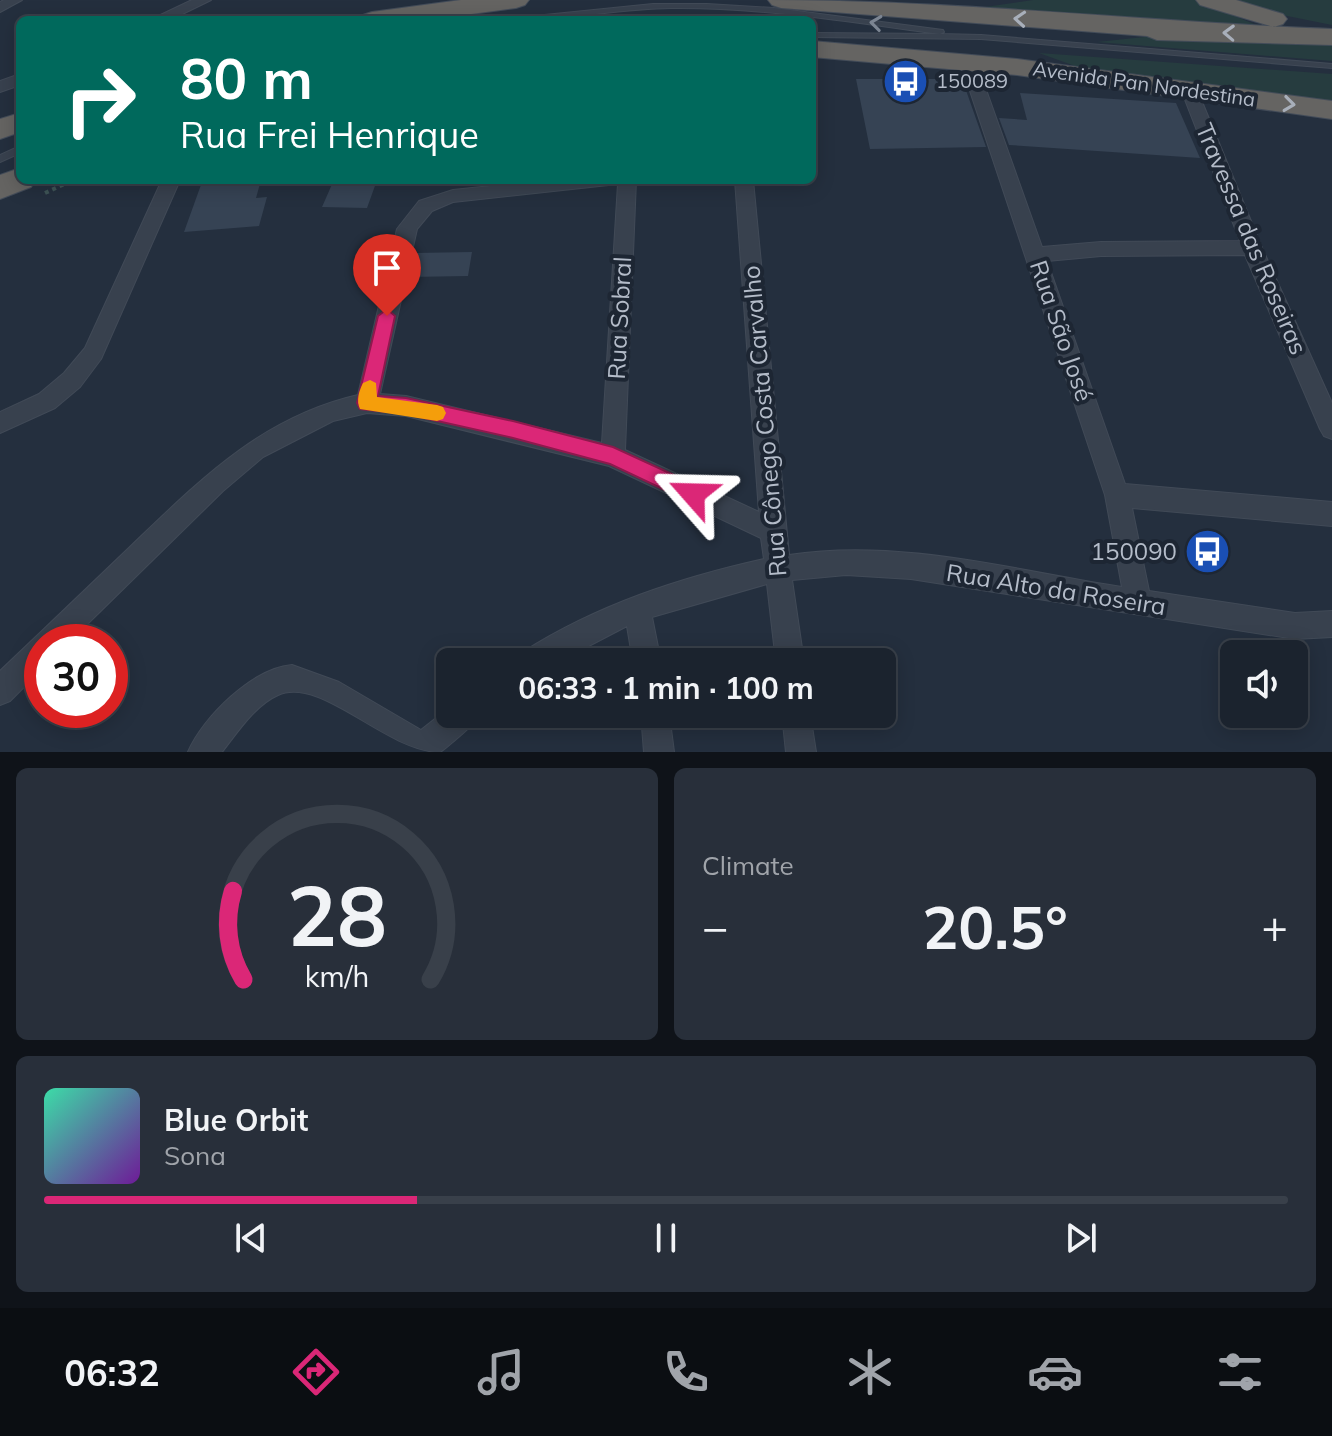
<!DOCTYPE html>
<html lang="en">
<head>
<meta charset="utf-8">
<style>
  body { margin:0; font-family:Mulish,sans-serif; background:#282f3a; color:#f1f3f6; height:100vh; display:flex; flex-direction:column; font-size:30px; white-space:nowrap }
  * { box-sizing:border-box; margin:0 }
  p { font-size:26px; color:#a0a4aa }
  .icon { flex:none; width:44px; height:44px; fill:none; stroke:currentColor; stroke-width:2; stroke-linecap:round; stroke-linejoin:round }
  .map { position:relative; height:752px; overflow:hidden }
  .drawer { display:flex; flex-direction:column; gap:16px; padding:16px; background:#0f1319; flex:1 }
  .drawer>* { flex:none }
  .banner { position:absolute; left:16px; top:16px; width:800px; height:168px; border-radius:12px; box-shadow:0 4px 20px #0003,0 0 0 2px #39404a; background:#00695c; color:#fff; overflow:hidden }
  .buttons { position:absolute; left:1220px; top:640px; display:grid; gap:16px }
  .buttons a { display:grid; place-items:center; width:88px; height:88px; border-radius:12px; background:#1b232e; box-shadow:0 4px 20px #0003,0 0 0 2px #39404a; font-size:40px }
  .speed { position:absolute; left:24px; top:624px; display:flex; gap:16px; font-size:40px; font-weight:700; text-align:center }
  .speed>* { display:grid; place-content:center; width:104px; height:104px; border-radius:50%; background:#1b232e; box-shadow:0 4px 20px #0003,0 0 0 2px #39404a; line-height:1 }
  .speed .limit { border:12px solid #d22; background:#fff; color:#111 }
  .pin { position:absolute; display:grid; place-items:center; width:68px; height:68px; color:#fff; margin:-82px -34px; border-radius:50% 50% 50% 0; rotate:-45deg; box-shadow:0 0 8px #0007 }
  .pin .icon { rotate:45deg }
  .me { position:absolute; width:88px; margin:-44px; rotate:295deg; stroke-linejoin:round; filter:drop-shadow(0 0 6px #0008) }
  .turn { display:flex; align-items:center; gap:28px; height:168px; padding:0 32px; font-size:36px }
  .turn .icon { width:104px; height:104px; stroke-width:2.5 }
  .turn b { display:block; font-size:56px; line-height:68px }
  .big { font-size:60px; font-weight:700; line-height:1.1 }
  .drawer .tile { flex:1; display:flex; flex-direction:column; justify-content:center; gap:12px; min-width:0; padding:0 28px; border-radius:12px; background:#282f3a }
  .drawer .dial { align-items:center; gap:0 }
  .dial svg { height:208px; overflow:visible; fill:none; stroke:#39404a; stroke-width:7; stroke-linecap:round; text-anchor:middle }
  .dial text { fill:#f1f3f6; stroke:none }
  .song { display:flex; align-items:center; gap:24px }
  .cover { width:96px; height:96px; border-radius:12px; background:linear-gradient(135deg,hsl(160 70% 55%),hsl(280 70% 35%)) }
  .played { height:8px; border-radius:4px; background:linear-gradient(90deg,#db2777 30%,#39404a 30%) }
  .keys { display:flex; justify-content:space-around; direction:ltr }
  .heat { display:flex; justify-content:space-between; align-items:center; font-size:44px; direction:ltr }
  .drawer .tiles { flex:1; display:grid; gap:16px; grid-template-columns:1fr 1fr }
  .tile:last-child { grid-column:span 2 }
  .trip { position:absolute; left:436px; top:648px; width:460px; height:80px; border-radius:12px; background:#1b232e; box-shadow:0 4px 20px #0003,0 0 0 2px #39404a; font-weight:700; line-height:80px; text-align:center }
  .dock { display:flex; height:128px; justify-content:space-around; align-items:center; background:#0b0e12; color:#a0a4aa }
  .dock .icon { width:56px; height:56px }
  .dock .selected { color:#db2777 }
  .dock b { font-size:36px; color:#f1f3f6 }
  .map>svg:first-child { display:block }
  .green { fill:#263c3f }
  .building { fill:#364354 }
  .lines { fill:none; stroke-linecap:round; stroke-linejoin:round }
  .service-casing { stroke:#414a57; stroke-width:2 }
  .minor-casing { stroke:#414a57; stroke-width:2 }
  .trunk-casing { stroke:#434c59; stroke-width:2 }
  .path { stroke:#3f5557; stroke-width:4; stroke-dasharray:4 4; stroke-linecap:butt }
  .service { fill:#38414e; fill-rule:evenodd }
  .minor { fill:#38414e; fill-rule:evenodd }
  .trunk { fill:#656462; fill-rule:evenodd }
  .oneway { stroke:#a8afba }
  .oneway2 { stroke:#7c8592 }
  .route { fill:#db2777; stroke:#8e194d; stroke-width:2 }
  .slow { fill:#f59e0b }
  .labels { text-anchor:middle; stroke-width:8; stroke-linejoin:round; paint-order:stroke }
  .far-poi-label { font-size:20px; fill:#b4bcc9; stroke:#1d2633; text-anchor:start }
  .far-street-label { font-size:20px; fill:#b4bcc9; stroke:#1d2633 }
  .street-label { font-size:24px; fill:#b4bcc9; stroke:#1d2633 }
  .poi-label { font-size:24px; fill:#b4bcc9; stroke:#1d2633; text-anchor:end }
</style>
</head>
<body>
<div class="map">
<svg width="1332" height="752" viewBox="0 0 1332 752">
  <rect width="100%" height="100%" fill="#242f3e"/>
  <!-- green -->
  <path class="green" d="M1033,0h163l70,29 -295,-20z
    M1231,0h101v25l-70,-14z
    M1182,33l150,11v17l-235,-19z
    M1039,53l293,21v29l-246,-33z"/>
  <!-- building -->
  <path class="building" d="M856,79h106l24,68 -116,2z
    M1020,93l156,10 24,55 -191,-13 -10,-27 28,2z
    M261,180l-5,18 11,-1 -8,29 -75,6 18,-50z
    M333,182l43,1 -9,25 -45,-1z
    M472,252l-4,24 -59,1 6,-24z"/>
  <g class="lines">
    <defs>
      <path id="service" d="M653,4h54l67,4 169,22 1,2 -4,2 41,1 351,29v4l-351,-29 -169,-2v-4l128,1c-90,-12 -179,-27 -269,-26 -54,1 -106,12 -160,12l4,-2z
        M20,146v7l-20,9v-7z"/>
      <path id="minor" d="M4,0h18l-22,12v-10z
        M192,0h19l-41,20h-20z
        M971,57l8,5v8l63,177 59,-5 139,-1 -58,-149 8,-5 8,5 64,156 70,155v36l-8,-3 -4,-7 -75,-174 -144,1 -54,5 78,223 207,18v24l-200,-18 17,83 146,22 37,-2v26l-37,2 -384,-60 -65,-4 -54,5 12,82h-28l-9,-78 -115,33 9,45h-28l-6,-36 -69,36h-39l4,-10c74,-47 156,-74 241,-93l-3,-21 -152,-72 -203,-50 -39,-3 -34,8 -70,36 -40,34 -154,151h-27v27l-32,32 -10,4v-34c44,-42 87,-83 132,-126 68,-65 130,-128 226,-150l39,-166 22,-28 34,-11 95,-10h88l-11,270 134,62 -24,-332h18l36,375c110,-17 224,15 333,32l-17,-92 -142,-425v-8zM618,184l-16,259 -196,-47 -26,-2 37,-165 15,-18 21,-9z
        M20,74v11l-20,7v-11z
        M162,180h18l-79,179 -21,28 -25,21 -55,25v-21l39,-18 25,-21 21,-25z
        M292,665l47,17 82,48 29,-23v7h28c-5,12 -14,18 -24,27 -4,3 -10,9 -14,11 -53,0 -119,-77 -162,-57 -23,10 -41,38 -56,57h-34c15,-35 65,-84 104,-87z
        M641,714h28l5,38h-30z
        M782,714h28l6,38h-30z"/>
      <path id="trunk" d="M461,0h68l-4,5 -9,3 -89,12h-68l4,-5 9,-3z
        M768,0c189,0 376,22 564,29v16l-175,-5 -10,-4 -366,-28 -9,-3z
        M1196,0h40l47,14 4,5 -4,5 -9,3 -74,-22z
        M812,41l205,18 315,42v18l-315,-44 -205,-18z
        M20,113v19l-20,7v-20z
        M20,168v12h15l-4,7 -31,12v-24z"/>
    </defs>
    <!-- service casing -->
    <use href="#service" class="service-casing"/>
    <!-- minor casing -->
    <use href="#minor" class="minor-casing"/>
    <!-- trunk casing -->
    <use href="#trunk" class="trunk-casing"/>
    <!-- path -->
    <path class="path" d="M45,193l28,-13"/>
    <!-- service -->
    <use href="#service" class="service"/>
    <!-- minor -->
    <use href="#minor" class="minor"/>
    <!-- trunk -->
    <use href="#trunk" class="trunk"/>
  </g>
  <!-- one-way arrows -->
  <defs><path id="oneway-chevron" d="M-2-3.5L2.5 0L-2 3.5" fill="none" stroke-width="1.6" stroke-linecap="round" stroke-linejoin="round" transform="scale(2)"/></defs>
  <g class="oneway">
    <use href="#oneway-chevron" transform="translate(1020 19) rotate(-176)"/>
    <use href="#oneway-chevron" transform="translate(1229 33) rotate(-178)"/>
    <use href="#oneway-chevron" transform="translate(1289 104) rotate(7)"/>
  </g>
  <use class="oneway2" href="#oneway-chevron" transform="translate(876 23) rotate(-173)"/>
  <!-- route -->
  <path class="route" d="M387,309l8,7 -17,80 28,2 107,23 100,26 87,40 3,7 -3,6 -7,3 -7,-3 -76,-36 -97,-26 -107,-24 -46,-5 -3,-6 21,-87z"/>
  <!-- slow -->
  <path class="slow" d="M370,380l6,3 1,14 60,8 6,2 3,6 -3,6 -6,2 -77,-12c-4,-9 -1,-18 3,-26z"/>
  <!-- icons -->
  <defs>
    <symbol id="bus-disc" viewBox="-11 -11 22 22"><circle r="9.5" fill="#1a4fb4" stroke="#1d2633"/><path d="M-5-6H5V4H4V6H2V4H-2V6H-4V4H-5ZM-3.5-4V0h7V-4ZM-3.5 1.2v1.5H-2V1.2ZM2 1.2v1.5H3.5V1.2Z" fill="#fff"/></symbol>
  </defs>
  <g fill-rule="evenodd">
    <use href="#bus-disc" x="880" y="56" width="51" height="51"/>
    <use href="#bus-disc" x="1182" y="526" width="51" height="51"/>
  </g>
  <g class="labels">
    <!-- far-poi labels -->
    <g class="far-poi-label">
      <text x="936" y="88">150089</text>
    </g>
    <!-- far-street labels -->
    <g class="far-street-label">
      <text transform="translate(1144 84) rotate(8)" y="7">Avenida Pan Nordestina</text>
    </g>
    <!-- street labels -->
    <g class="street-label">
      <text transform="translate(1251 239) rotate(67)" y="8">Travessa das Roseiras</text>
      <text transform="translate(620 318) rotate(-87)" y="8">Rua Sobral</text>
      <text transform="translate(1061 331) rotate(71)" y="8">Rua São José</text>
      <text transform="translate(765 421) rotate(-95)" y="8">Rua Cônego Costa Carvalho</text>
      <text transform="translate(1056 590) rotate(9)" y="8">Rua Alto da Roseira</text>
    </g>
    <!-- poi labels -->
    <g class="poi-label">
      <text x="1177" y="560">150090</text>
    </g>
  </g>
</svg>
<div class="buttons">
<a><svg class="icon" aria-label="sound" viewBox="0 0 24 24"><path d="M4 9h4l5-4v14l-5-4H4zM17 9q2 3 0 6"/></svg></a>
</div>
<div class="speed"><div class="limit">30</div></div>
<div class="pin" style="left:387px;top:316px;background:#d93025"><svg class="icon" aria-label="arrive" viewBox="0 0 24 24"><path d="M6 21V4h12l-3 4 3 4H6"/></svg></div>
<svg class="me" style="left:693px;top:494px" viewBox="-20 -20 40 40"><path d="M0-17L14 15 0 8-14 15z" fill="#db2777" stroke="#fff" stroke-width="4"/></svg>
<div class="trip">06:33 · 1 min · 100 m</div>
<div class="banner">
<div class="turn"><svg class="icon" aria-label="right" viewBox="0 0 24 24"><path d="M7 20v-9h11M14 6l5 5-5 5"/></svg><div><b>80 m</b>Rua Frei Henrique</div></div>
</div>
</div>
<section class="drawer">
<div class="tiles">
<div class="tile dial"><svg viewBox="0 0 100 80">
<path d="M14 69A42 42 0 1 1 86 69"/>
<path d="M14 69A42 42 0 0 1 10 35" stroke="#db2777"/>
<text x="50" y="56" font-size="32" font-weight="700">28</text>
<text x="50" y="72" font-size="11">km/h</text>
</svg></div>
<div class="tile"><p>Climate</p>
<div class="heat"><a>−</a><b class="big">20.5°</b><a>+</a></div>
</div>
<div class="tile">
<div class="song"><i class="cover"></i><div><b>Blue Orbit</b><p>Sona</p></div></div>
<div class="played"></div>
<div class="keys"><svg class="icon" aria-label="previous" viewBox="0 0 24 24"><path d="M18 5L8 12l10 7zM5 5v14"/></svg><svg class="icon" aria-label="pause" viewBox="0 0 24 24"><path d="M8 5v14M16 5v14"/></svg><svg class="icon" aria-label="next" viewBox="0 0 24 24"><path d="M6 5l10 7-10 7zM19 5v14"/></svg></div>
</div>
</div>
</section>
<nav class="dock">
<b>06:32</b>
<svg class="icon selected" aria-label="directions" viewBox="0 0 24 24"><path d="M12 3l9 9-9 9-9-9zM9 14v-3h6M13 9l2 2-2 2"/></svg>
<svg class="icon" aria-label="music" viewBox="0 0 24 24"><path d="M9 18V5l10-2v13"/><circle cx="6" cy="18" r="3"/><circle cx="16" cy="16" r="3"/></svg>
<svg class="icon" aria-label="phone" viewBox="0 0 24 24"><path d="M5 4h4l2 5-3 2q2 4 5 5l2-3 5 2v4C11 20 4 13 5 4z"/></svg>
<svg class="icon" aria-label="climate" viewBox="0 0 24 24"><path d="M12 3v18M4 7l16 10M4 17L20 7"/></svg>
<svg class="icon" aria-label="car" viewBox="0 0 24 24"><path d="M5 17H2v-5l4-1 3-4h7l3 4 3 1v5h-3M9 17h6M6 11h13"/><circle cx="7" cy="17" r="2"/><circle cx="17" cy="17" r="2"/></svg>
<svg class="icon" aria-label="filters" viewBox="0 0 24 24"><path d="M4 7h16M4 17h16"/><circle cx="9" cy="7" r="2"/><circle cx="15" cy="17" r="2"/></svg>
</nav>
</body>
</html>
